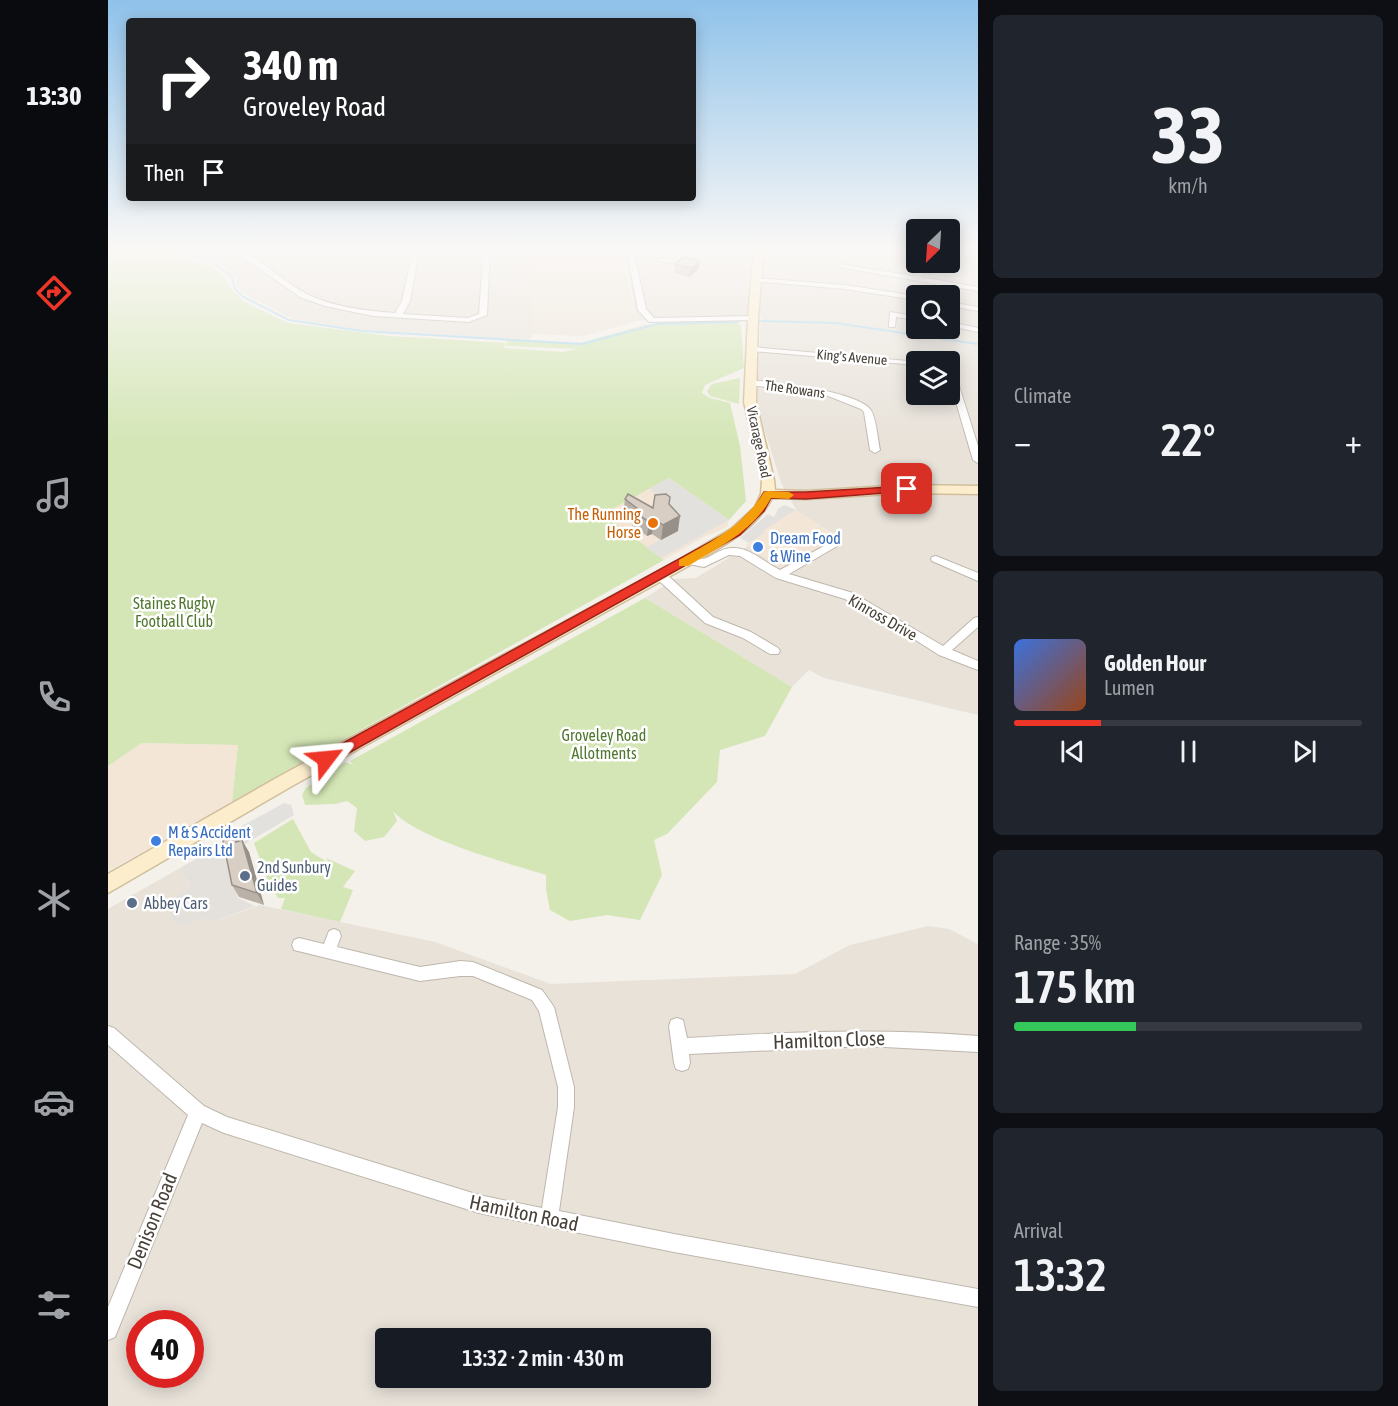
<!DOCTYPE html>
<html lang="en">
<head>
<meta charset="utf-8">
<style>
  body { margin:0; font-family:"Asap Condensed",sans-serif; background:#20242c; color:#f1f3f6; height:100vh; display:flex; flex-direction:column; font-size:22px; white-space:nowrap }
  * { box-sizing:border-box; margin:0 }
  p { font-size:20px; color:#9ea1a6 }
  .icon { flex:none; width:33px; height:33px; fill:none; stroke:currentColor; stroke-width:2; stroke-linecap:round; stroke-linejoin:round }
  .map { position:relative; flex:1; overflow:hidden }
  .panel { display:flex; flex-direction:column; gap:15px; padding:15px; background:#0d0f14; width:420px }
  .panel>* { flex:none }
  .hud { position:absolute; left:18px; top:18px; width:570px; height:183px; border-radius:6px; box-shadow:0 3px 15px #0003; background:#202124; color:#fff; overflow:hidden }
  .needle { width:39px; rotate:205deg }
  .fabs { position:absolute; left:798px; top:219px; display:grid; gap:12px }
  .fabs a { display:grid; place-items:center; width:54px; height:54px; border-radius:6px; background:#171b24; box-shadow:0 3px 15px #0003; font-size:30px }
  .speed { position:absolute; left:18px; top:1310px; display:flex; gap:12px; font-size:30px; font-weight:700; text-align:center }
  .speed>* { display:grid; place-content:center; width:78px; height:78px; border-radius:50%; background:#171b24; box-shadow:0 3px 15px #0003; line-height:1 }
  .speed .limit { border:9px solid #d22; background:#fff; color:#111 }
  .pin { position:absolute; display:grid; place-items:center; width:51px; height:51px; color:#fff; margin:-26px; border-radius:12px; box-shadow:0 3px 9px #0006 }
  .me { position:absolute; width:66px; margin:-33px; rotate:61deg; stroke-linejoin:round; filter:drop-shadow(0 0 4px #0008) }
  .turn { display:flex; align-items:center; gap:21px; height:126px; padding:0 18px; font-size:27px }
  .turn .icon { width:78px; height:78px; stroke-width:2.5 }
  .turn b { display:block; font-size:42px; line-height:51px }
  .then { display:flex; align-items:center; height:57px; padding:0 18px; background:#0003; gap:12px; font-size:22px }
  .big { font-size:45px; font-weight:600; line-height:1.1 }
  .panel .card { flex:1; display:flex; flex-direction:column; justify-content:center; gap:9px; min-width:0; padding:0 21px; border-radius:9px; background:#20242c }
  .panel .dial { align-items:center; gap:0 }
  .dial b { font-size:78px; line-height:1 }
  .song { display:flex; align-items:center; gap:18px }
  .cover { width:72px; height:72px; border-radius:9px; background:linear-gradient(135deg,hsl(220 70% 55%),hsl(20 70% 35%)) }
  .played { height:6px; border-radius:3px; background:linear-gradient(90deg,#ee3628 25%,#363941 25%) }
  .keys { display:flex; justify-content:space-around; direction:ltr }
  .heat { display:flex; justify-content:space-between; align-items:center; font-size:33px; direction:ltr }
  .charge { height:9px; border-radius:4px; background:linear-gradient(90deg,#34c759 35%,#363941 0) }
  .trip { position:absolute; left:267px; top:1328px; width:336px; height:60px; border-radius:6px; background:#171b24; box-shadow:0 3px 15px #0003; font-weight:600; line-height:60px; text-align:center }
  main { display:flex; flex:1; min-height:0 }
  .tab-bar { display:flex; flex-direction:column; width:108px; justify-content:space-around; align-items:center; background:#090b0e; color:#9ea1a6 }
  .tab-bar .icon { width:42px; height:42px }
  .tab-bar .current { color:#ee3628 }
  .tab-bar b { font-size:27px; color:#f1f3f6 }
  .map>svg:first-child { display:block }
  .residential { fill:#e8e2d9; fill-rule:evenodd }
  .commercial { fill:#f4e6d7 }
  .industrial { fill:#e4e0dc }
  .education { fill:#ece4d5 }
  .green { fill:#d4e6b6 }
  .parking { fill:#e3e1de }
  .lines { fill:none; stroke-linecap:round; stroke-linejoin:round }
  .stream { stroke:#abd7ed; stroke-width:2 }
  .street-casing { stroke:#bfb7ad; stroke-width:2 }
  .secondary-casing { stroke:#d1bf9c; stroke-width:3 }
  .street { fill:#fff; fill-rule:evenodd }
  .secondary { fill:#fcedcd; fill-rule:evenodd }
  .wall { fill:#bab1a8 }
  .shaded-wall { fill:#979088 }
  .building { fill:#d8cec3; stroke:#979088; stroke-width:1.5 }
  .route { fill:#ee3628; stroke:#9b231a; stroke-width:1.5 }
  .slow { fill:#f59e0b }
  .food-dot { fill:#e8710a; stroke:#fff; stroke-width:2 }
  .shop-dot { fill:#3f7fe0; stroke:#fff; stroke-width:2 }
  .service-dot { fill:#5c6f8a; stroke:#fff; stroke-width:2 }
  .labels { text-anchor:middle; stroke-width:5; stroke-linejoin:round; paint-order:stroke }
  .far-street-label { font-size:14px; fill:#484139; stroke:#fff }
  .food-label { font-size:16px; fill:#c56008; stroke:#fff; text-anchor:end }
  .shop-label { font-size:16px; fill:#366cbe; stroke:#fff; text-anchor:start }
  .park-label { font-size:16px; fill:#50772e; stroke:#fff }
  .street-label { font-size:16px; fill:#484139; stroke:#fff }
  .service-label { font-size:16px; fill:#4e5e75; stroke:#fff; text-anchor:start }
  .near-street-label { font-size:20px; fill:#484139; stroke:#fff }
</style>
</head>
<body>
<main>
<nav class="tab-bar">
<b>13:30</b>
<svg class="icon current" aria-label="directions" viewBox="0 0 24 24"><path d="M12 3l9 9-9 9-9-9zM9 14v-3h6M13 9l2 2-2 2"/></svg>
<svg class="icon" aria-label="music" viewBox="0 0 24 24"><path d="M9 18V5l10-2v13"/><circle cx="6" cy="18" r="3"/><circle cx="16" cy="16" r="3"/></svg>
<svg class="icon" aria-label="phone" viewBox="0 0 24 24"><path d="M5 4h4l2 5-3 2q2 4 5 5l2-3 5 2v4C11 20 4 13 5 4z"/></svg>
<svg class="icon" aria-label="climate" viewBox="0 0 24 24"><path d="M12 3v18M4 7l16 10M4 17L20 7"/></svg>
<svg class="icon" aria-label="car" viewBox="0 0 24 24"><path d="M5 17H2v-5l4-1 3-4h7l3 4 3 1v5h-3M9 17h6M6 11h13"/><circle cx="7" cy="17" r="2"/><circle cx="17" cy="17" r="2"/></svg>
<svg class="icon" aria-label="filters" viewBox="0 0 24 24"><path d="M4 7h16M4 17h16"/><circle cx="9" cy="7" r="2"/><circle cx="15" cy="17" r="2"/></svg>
</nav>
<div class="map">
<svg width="870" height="1406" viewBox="0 0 870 1406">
  <rect width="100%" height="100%" fill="#f4f0ea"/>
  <!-- residential -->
  <path class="residential" d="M55,246h366l4,88 -3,6 -136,-8 -32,-2 -69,-11 -43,-22 -13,-9 -1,-10 -10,-6 3,-3 -24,-13 -31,-5z
    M426,246h382v16h34v-16h28v469l-154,-37 -15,-8 -17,17 -147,-89 30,-19 21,-1 52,-32 38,26 55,-33 -44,-28 -16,-28 -24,-78 4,-89 -93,1 -31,4 -13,-72zM808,296h34v32h-34zM808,362h34v32h-34z
    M72,868l30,55 50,-18 175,37 116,42 244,-10 55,-29 78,-19 21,3 29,15v462h-870v-497zM32,1323h50v51h-50zM278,1338h314v39h-314z"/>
  <!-- commercial -->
  <path class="commercial" d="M561,478l60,42 -2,7 -25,11 -38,22 -61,-46z
    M688,510l45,30 -55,32 -40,-27 17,-11v-4z
    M34,743l96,2 -6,57 -124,69v-105z"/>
  <!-- industrial -->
  <path class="industrial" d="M118,842l12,56 17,8 -45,17 -4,-6 -28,10 -13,-24 26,-15 -11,-20z"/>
  <!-- education -->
  <path class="education" d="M421,246l95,3 2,22 11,50 -53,15 -51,-2z"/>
  <!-- green -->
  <path class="green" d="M0,246h53l11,7 39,14 14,11 6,10 12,13 45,22 102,13 116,7 -2,5 59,4 15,-3 -72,-3 2,-7 72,4 65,-18 58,-4 35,1 3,4 3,42 -39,17 -3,8 8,5 20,5 10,43 6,55 -17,19 -60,-42 -66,36 61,46 -432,242 6,-57 -96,-2 -34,23z
    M632,378l-1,26 -29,-8 -3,-5 5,-7z
    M537,598l147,89 -27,49 -45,14 -3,32 -50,52 -13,6 8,35 -22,45 -33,-5 -37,6 -20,-11 -4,-21v-14c-38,-12 -129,-36 -153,-64l4,10 -13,16 -19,4 -11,-10 3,-23 -10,-7 -12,3 -30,1 -3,-10 4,-7 39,-26 8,3 -3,-4z
    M185,819l18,33 19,12 -4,-6 29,13 -12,16 10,3 -13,32 -59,-13 4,-11h-7l-9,-14 -15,-41z"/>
  <!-- parking -->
  <path class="parking" d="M561,478l60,42 -68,38 -15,-11 32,-16 -13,-24 6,-3 -22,-15z
    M676,505l12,5 -32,20 -1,4 -14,9 -9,-5 28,-24 6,3 4,-8z
    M176,803l7,2 3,10 -49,29 -8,-2 -6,-10z"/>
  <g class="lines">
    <!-- stream -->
    <path class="stream" d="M53,246l10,5 38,9 23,17 3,12 7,7 47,24 73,11 220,13 75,-20 81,-2
      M651,321l76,2 143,21"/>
    <defs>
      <path id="street" d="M112,246c29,0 59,33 85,47 26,14 61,18 90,20l7,-12 12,-55h6l-10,55 -7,13 65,4 11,-4 5,-68h6l-3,69 -18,7 -96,-6 -48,-10 -25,-9 -62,-43z
        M528,248l31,1 3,2 -3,2h-33l12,56 8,9 99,-2 4,2 -4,2 -104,2 -11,-12 -11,-58z
        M842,248l28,6v4l-28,-6z
        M552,258l19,3 -3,2 -18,-2v-2z
        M732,264l73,12 9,-8 13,4 -3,2 -8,-2 -4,5 58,10v4l-35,-6 -2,11h-8l3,-12 -98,-17v-2z
        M647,278l90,7 71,11v4l-71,-11 -92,-8 -2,-1z
        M842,302l28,5v4l-28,-5z
        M782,312l26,4v4l-20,-3 -1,10h-6z
        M842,322l28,6v4l-28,-6z
        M641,347h3l167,15h-3v3l-164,-14 -4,-2z
        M842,368l4,2 24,76v17l-5,-3 -23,-78z
        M639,381c21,-2 111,11 123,28 6,7 8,31 10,41l-5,3 -5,-3 -6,-38 -3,-3 -38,-15 -73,-9 -4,-2z
        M727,540l5,3 -1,2 -50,29 64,19 90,53 31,-28 4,-1v10l-26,23 26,11v9l-39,-15 -61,-39 -33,-17 -69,-21 -36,-22 -11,-1 -25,12 -21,-4 -1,-2 5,-3c25,6 25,-9 45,-10 18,-1 33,15 48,22z
        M828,556l42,17v8l-46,-20 -1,-2 1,-2z
        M552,571l4,1 49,45 38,15 27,16 2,3 -2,3h-8l-27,-16 -38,-15 -49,-45 -1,-3z
        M226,929l5,2 2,5 -4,11 83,20 40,-6 13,1 69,28 12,17 20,80v20l-15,104 115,23 304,55v18l-304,-55 -195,-39 -255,-80 -22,-10 -87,214 -7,3v-33l80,-192 -80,-70v-19l6,2 90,78 23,11 252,78 63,13 16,-101v-20l-19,-76 -7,-11 -59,-24h-13l-40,5 -126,-31 -2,-5 2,-5 5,-2 25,6 5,-13z
        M569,1018l6,2 4,18c97,-6 194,-10 291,-2v16l-112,-6 -177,8 1,9 -2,6 -6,2 -6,-2 -2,-6 -5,-37 2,-6z"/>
      <path id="secondary" d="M646,246h10l-6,72 -2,84 18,78 1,10 31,1 101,-6 71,1v8l-71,-1 -101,6 -34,-1c-17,33 -50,48 -80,66l-400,222 -184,107v-19l172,-98 402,-218 49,-29 24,-22 6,-13 1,-14 -18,-78 4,-84z"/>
    </defs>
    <!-- street casing -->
    <use href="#street" class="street-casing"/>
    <!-- secondary casing -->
    <use href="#secondary" class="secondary-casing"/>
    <!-- street -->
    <use href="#street" class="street"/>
    <!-- secondary -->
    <use href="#secondary" class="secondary"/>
  </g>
  <!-- wall -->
  <path class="wall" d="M592,261l-2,9 -9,7 -15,-4 1,-9z
    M517,499l28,9 16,-4 9,27 -17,9 -9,-6 -5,2 -15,-11 1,-4 -10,-7z
    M131,841l10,11 15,53 -25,-8 -7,-12z"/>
  <!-- shaded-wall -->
  <path class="shaded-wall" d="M592,261l-2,9 -9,7 2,-9z
    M572,516l-2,15 -17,9 2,-15z
    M546,519l-2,15 -5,2 2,-14z
    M134,840l7,12 15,53 -7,-12z"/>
  <!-- building -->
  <path class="building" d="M576,257l16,4 -9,7 -16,-4z
    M520,494l25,14 2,-13 11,-1 4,3 -1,7 11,12 -17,9 -9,-6 -5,3 -15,-11 4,-2 -13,-10z
    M126,832l2,10 6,-2 15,53 -25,-8 -10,-49z"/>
  <!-- sky -->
  <linearGradient id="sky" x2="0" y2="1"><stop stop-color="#8fc2ea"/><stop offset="0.56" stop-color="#faf8f6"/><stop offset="1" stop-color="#faf8f6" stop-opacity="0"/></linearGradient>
  <rect width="870" height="443" fill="url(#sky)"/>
  <!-- route -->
  <path class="route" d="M799,486l5,3 -1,2 -105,8 -35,-1 -7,13 -24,24 -409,228h-10l-2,-4 2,-4 411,-225 23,-23 9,-15h42z"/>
  <!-- slow -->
  <path class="slow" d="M660,491l21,1 5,3 -5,4 -18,-1c-18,33 -52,49 -83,68h-9v-6c35,-20 63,-33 85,-68z"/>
  <!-- markers -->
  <circle class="food-dot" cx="545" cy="523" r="6"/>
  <g class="shop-dot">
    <circle cx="650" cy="547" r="6"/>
    <circle cx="48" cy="841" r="6"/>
  </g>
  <g class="service-dot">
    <circle cx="137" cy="876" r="6"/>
    <circle cx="24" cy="903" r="6"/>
  </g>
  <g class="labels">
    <!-- far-street labels -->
    <g class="far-street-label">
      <text transform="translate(744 357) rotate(5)" y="5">King's Avenue</text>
      <text transform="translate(687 389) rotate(8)" y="5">The Rowans</text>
      <text transform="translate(651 442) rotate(78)" y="5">Vicarage Road</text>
    </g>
    <!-- food labels -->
    <g class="food-label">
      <text x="533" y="520">The Running<tspan x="533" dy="18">Horse</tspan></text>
    </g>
    <!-- shop labels -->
    <g class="shop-label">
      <text x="662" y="544">Dream Food<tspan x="662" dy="18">&amp; Wine</tspan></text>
      <text x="60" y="838">M &amp; S Accident<tspan x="60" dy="18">Repairs Ltd</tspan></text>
    </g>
    <!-- park labels -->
    <g class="park-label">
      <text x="66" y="609">Staines Rugby<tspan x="66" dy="18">Football Club</tspan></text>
      <text x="496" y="741">Groveley Road<tspan x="496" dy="18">Allotments</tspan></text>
    </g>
    <!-- street labels -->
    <g class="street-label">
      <text transform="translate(775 617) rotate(30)" y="6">Kinross Drive</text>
    </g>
    <!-- service labels -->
    <g class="service-label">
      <text x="149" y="873">2nd Sunbury<tspan x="149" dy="18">Guides</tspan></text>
      <text x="36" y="909">Abbey Cars</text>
    </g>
    <!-- near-street labels -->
    <g class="near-street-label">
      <text transform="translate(721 1040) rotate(-2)" y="7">Hamilton Close</text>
      <text transform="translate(416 1213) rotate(12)" y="7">Hamilton Road</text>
      <text transform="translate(44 1221) rotate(-68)" y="7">Denison Road</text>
    </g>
  </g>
</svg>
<div class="fabs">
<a><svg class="needle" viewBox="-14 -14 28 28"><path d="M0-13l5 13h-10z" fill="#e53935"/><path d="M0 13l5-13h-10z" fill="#9ea1a6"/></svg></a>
<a><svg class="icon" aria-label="search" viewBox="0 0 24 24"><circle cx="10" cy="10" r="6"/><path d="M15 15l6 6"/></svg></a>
<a><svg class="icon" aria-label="layers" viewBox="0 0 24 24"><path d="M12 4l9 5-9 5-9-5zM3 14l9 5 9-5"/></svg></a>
</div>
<div class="speed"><div class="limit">40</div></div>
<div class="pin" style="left:799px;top:489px;background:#d93025"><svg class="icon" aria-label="arrive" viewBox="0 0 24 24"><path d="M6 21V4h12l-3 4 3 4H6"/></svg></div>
<svg class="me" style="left:218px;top:759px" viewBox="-20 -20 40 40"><path d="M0-17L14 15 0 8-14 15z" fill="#ee3628" stroke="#fff" stroke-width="4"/></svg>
<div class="trip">13:32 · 2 min · 430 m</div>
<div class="hud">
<div class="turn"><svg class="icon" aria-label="right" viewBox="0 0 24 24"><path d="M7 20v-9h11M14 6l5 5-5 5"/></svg><div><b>340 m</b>Groveley Road</div></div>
<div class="then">Then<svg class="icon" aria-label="arrive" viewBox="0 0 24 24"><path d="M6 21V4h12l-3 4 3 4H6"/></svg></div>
</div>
</div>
<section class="panel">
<div class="card dial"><b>33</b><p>km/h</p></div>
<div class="card"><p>Climate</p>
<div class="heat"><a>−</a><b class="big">22°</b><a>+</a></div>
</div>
<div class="card">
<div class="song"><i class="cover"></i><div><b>Golden Hour</b><p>Lumen</p></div></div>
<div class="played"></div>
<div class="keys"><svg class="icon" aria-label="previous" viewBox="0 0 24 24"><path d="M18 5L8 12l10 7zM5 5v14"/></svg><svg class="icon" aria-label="pause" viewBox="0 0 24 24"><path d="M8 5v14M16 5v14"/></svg><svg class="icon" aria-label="next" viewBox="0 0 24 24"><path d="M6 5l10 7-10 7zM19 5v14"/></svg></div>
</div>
<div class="card"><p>Range · 35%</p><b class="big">175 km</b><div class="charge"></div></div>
<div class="card"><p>Arrival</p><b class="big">13:32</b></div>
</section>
</main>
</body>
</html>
